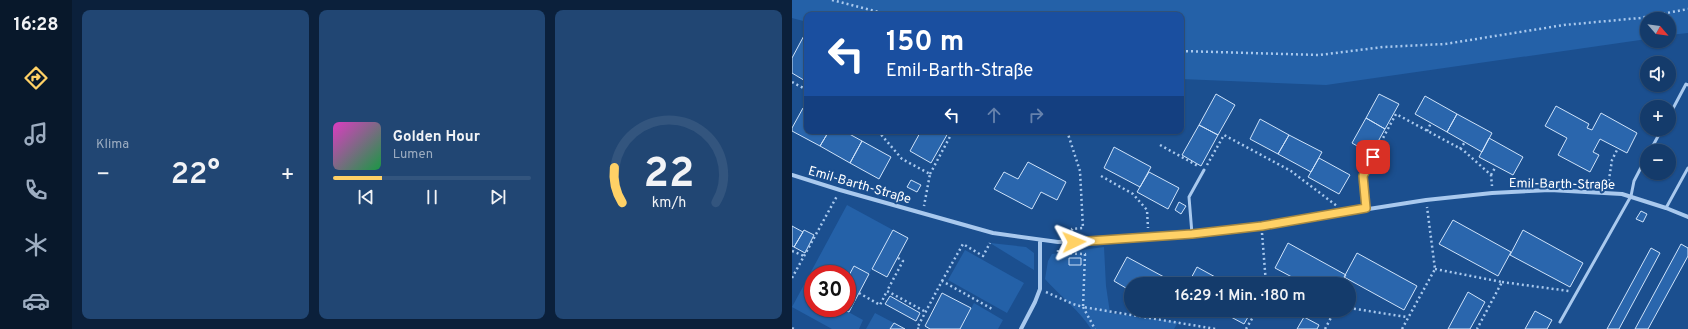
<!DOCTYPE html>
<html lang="de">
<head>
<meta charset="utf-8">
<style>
  body { margin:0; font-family:Overpass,sans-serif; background:#214673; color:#f1f3f6; height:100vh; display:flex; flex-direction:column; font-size:15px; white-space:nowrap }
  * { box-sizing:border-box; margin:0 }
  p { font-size:13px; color:#9dadc1 }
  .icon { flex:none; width:22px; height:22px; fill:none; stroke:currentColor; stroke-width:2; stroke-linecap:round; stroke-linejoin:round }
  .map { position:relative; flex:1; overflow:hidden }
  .panel { display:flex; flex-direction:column; gap:10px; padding:10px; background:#0b203b; width:720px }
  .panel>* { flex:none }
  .top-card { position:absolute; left:12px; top:12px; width:380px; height:122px; border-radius:8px; box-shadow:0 1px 3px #0004,0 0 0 1px #33557e; background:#1a4fa0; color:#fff; overflow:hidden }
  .needle { width:26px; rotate:118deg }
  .fabs { position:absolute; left:848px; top:12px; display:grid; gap:8px }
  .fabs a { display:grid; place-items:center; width:36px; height:36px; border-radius:50%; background:#143b6b; box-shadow:0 1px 3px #0004,0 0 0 1px #33557e; font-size:20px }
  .speed { position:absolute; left:12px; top:265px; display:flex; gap:8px; font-size:20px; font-weight:700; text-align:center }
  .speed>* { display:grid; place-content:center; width:52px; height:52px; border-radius:50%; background:#143b6b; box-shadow:0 1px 3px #0004,0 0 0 1px #33557e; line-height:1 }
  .speed .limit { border:6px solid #d22; background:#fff; color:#111 }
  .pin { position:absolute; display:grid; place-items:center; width:34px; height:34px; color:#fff; margin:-17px; border-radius:8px; box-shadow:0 2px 6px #0006 }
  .me { position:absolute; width:44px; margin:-22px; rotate:88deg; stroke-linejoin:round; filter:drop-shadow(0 0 3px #0008) }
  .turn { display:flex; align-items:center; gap:14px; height:84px; padding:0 16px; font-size:18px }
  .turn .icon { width:52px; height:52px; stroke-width:2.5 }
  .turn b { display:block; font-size:28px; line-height:34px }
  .lanes { display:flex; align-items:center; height:38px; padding:0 16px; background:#0003; justify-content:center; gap:20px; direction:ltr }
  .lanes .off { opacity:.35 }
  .big { font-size:30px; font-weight:600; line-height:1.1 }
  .panel .tile { flex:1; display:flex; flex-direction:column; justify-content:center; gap:6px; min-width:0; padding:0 14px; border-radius:8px; background:#214673 }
  .panel .dial { align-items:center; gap:0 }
  .dial svg { height:104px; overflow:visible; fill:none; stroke:#33557e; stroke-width:7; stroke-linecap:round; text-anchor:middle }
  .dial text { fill:#f1f3f6; stroke:none }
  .song { display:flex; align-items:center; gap:12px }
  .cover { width:48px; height:48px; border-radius:6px; background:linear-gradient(135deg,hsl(310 70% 55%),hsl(140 70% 35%)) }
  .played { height:4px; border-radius:2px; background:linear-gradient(90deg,#ffd166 25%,#33557e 25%) }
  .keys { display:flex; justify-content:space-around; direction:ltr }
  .heat { display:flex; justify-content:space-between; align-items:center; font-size:22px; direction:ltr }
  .panel .tiles { flex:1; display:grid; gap:10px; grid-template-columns:repeat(3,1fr) }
  .trip { position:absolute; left:332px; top:277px; width:232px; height:40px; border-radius:20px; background:#143b6b; box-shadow:0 1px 3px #0004,0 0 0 1px #33557e; font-weight:600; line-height:40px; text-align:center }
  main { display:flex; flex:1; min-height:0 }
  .tabs { display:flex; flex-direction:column; width:72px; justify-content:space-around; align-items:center; background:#08182b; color:#9dadc1 }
  .tabs .icon { width:28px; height:28px }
  .tabs .on { color:#ffd166 }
  .tabs b { font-size:18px; color:#f1f3f6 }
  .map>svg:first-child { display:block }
  .green { fill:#2461a8 }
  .building { fill:#2a66ad; stroke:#cfe3fa }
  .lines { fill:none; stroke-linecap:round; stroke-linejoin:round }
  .path { stroke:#a9c9ee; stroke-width:2.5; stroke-dasharray:2 3; stroke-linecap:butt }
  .lane { stroke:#a9c9ee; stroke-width:3 }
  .street { stroke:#a9c9ee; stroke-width:4 }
  .route-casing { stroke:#a68842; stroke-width:10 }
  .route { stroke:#ffd166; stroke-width:7 }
  .labels { text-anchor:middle; stroke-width:4; stroke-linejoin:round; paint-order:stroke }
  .street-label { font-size:13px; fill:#fff; stroke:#1b4f8f }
</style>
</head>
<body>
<main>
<nav class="tabs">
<b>16:28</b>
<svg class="icon on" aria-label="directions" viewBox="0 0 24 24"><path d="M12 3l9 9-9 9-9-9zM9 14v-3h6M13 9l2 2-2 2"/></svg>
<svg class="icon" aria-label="music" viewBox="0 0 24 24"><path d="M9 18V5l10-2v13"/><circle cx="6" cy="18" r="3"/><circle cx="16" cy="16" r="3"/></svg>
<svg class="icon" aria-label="phone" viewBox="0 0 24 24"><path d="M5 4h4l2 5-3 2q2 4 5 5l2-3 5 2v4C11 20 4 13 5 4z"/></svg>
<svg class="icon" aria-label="climate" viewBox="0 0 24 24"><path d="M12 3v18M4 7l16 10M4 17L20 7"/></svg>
<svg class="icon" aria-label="car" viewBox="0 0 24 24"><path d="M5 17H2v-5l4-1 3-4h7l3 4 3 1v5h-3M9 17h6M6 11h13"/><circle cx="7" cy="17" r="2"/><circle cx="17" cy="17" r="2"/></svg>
</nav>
<section class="panel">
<div class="tiles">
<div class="tile"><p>Klima</p>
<div class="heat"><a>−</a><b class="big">22°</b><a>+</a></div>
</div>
<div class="tile">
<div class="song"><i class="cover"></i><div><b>Golden Hour</b><p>Lumen</p></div></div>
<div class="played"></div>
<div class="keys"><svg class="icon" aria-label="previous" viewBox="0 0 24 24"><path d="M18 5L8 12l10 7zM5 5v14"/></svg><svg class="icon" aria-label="pause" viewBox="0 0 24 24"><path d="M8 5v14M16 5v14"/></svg><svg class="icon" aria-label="next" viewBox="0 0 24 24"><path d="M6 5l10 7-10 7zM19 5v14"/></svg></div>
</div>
<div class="tile dial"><svg viewBox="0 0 100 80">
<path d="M14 69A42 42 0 1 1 86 69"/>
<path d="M14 69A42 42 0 0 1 8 42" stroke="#ffd166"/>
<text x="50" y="56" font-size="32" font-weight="700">22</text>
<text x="50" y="72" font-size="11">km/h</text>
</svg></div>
</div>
</section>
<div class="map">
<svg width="896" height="329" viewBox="0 0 896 329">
  <rect width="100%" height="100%" fill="#1b4f8f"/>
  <!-- green -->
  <path class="green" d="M0,0h896v33l-19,2v-16h-22v20l-321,46 -145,-6v-64h-374v7l-15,-4z
    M55,205l46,25 -24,44 -15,-8 -7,13v-5h-34v34h28l22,12 -4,9h-27l-40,-22z
    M198,243l36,4 8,6v17z
    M312,247l2,39 4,27 68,9 -4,7h-83c-12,-19 -31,-33 -46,-50l3,-18 4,-7z
    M173,250l59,33 -17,30 -59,-33z
    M182,303l29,17 -5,9h-38z
    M83,313l19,10 -4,6h-24z"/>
  <!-- building -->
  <path class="building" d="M15,30v52l-15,-9v-15z
    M424,94l19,11 -17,30 -19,-10z
    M587,94l20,10 -14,25 -19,-11z
    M633,96l32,18 -10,18 -32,-18z
    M764,106l33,18 -2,4 5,2 9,-17 36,20 -10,20 -27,-14 -7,13 6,3 -9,17 -32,-17 9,-17 -22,-12z
    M11,108l4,3v20h22l-9,15 -28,-15v-3z
    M665,114l35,19 -10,19 -35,-20z
    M574,118l19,11 -14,25 -19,-11z
    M468,119l29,16 -11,19 -28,-15z
    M407,125l19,10 -17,31 -19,-11z
    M37,131h15l18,10 -12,22 -30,-17z
    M129,131h23l4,2 -17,30 -21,-12z
    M497,135l33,17 -11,20 -33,-18z
    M697,138l34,19 -10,18 -34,-18z
    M70,141l29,16 -12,22 -29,-16z
    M322,147l37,20 -11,20 -36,-19z
    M527,158l31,17 -11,19 -31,-17z
    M236,162l38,20 -9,18 -16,-8 -9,17 -38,-20 10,-17 14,7z
    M357,172l30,16 -11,21 -31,-17z
    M119,180l10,5 -4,7 -10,-5z
    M387,202l7,4 -5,8 -6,-4z
    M849,211l6,3 -4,8 -7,-3z
    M661,220l58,32 -13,24 -59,-32z
    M0,226l11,6 -9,15 -2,-1z
    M12,230l10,5 -9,18 -11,-6z
    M101,230l15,8 -21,39 -15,-8z
    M731,230l60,33 -13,24 -60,-32z
    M496,243l58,32 -6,9h-35l-30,-16z
    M889,244l7,4v8l-40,73h-13z
    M859,248l9,5 -41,76h-12z
    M565,253l60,33 -13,24 -60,-33z
    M335,257l50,27h-46v7l-17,-10z
    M277,258h12v7h-12z
    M62,266l15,8 -20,38 -8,-4h6v-29z
    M405,267l31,17h-40z
    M676,292l17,10 -15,27h-22z
    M150,293l29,15 -11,21h-30l-5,-3z
    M98,296l30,17 -4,8 -31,-17z
    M426,310h34l-8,14z
    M743,311l17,9 -5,9h-22z
    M512,317l15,8 -2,4h-20z
    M102,323l11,6h-15z"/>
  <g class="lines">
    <!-- path -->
    <path class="path" d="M40,0l58,15
      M389,51l138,4 64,-8 62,-3 119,-19 76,-7 48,-9
      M0,82l15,8
      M86,131l24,28 28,15 -6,32
      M275,131l13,40 3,57 -11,1v5
      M635,131l4,-8
      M368,145l38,21
      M668,149l5,-7
      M584,151l20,-37 67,36 28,25 1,11
      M415,165l17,-30 67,36 46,35
      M138,174l23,-43
      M699,175l5,-9
      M309,176l32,18 14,16 1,18
      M816,186l4,-26 6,-12
      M470,233l4,51
      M266,250v3l27,1 -2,53 133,22
      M0,251l12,5
      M106,258l5,3 -16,30 39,21
      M643,269l67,13 -25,47
      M0,278l45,-82
      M150,281l21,-37 20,12 7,-13
      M710,282l67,9
      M254,292l27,12 10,3 12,22
      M67,293l21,12 7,-14
      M557,308l58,9
      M0,328l2,1
      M127,329l-2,-1 25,-47 52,29
      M454,329l11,-19
      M533,329l10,-19
      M610,329l33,-60 -8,-62"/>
    <!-- lane -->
    <path class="lane" d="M877,116l17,-32 2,1
      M858,151l12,-22
      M574,208l-3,-32 10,-19
      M874,208l22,-40
      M400,234l-3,-37 15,-27
      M768,322l71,-126 3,-15 13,-25"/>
    <!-- street -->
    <path class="street" d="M0,175l48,15 153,43 65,9 134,-8 69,-8 165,-26 66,-7 58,-3 72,4 44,14 22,9
      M229,329l14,-27 5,-13v-49"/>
  </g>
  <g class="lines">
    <defs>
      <path id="route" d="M282,242l118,-8 70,-8 104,-18 -3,-32 10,-19"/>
    </defs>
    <!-- route casing -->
    <use href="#route" class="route-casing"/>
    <!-- route -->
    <use href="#route" class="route"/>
  </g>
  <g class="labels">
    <!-- street labels -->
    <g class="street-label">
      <text transform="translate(770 183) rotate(1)" y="5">Emil-Barth-Straße</text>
      <text transform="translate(68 184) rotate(16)" y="5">Emil-Barth-Straße</text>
    </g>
  </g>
</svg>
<div class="fabs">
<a><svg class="needle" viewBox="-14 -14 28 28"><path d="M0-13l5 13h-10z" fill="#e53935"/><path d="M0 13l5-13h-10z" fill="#9dadc1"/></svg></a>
<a><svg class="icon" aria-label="sound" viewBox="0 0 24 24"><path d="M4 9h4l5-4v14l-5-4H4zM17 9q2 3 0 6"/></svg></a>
<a>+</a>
<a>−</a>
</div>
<div class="speed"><div class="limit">30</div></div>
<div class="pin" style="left:581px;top:157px;background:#d93025"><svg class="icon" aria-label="arrive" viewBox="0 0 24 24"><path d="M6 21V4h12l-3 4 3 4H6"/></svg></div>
<svg class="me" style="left:282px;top:242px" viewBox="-20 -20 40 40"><path d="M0-17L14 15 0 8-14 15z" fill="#ffd166" stroke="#fff" stroke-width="4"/></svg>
<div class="trip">16:29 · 1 Min. · 180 m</div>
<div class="top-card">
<div class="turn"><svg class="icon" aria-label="left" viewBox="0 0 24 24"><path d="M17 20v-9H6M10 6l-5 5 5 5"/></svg><div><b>150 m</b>Emil-Barth-Straße</div></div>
<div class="lanes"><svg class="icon" aria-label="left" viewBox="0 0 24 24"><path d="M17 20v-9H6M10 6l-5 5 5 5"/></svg><svg class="icon off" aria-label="ahead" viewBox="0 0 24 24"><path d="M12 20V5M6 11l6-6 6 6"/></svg><svg class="icon off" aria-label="right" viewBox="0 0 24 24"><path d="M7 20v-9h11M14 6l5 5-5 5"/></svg></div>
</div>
</div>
</main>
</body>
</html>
